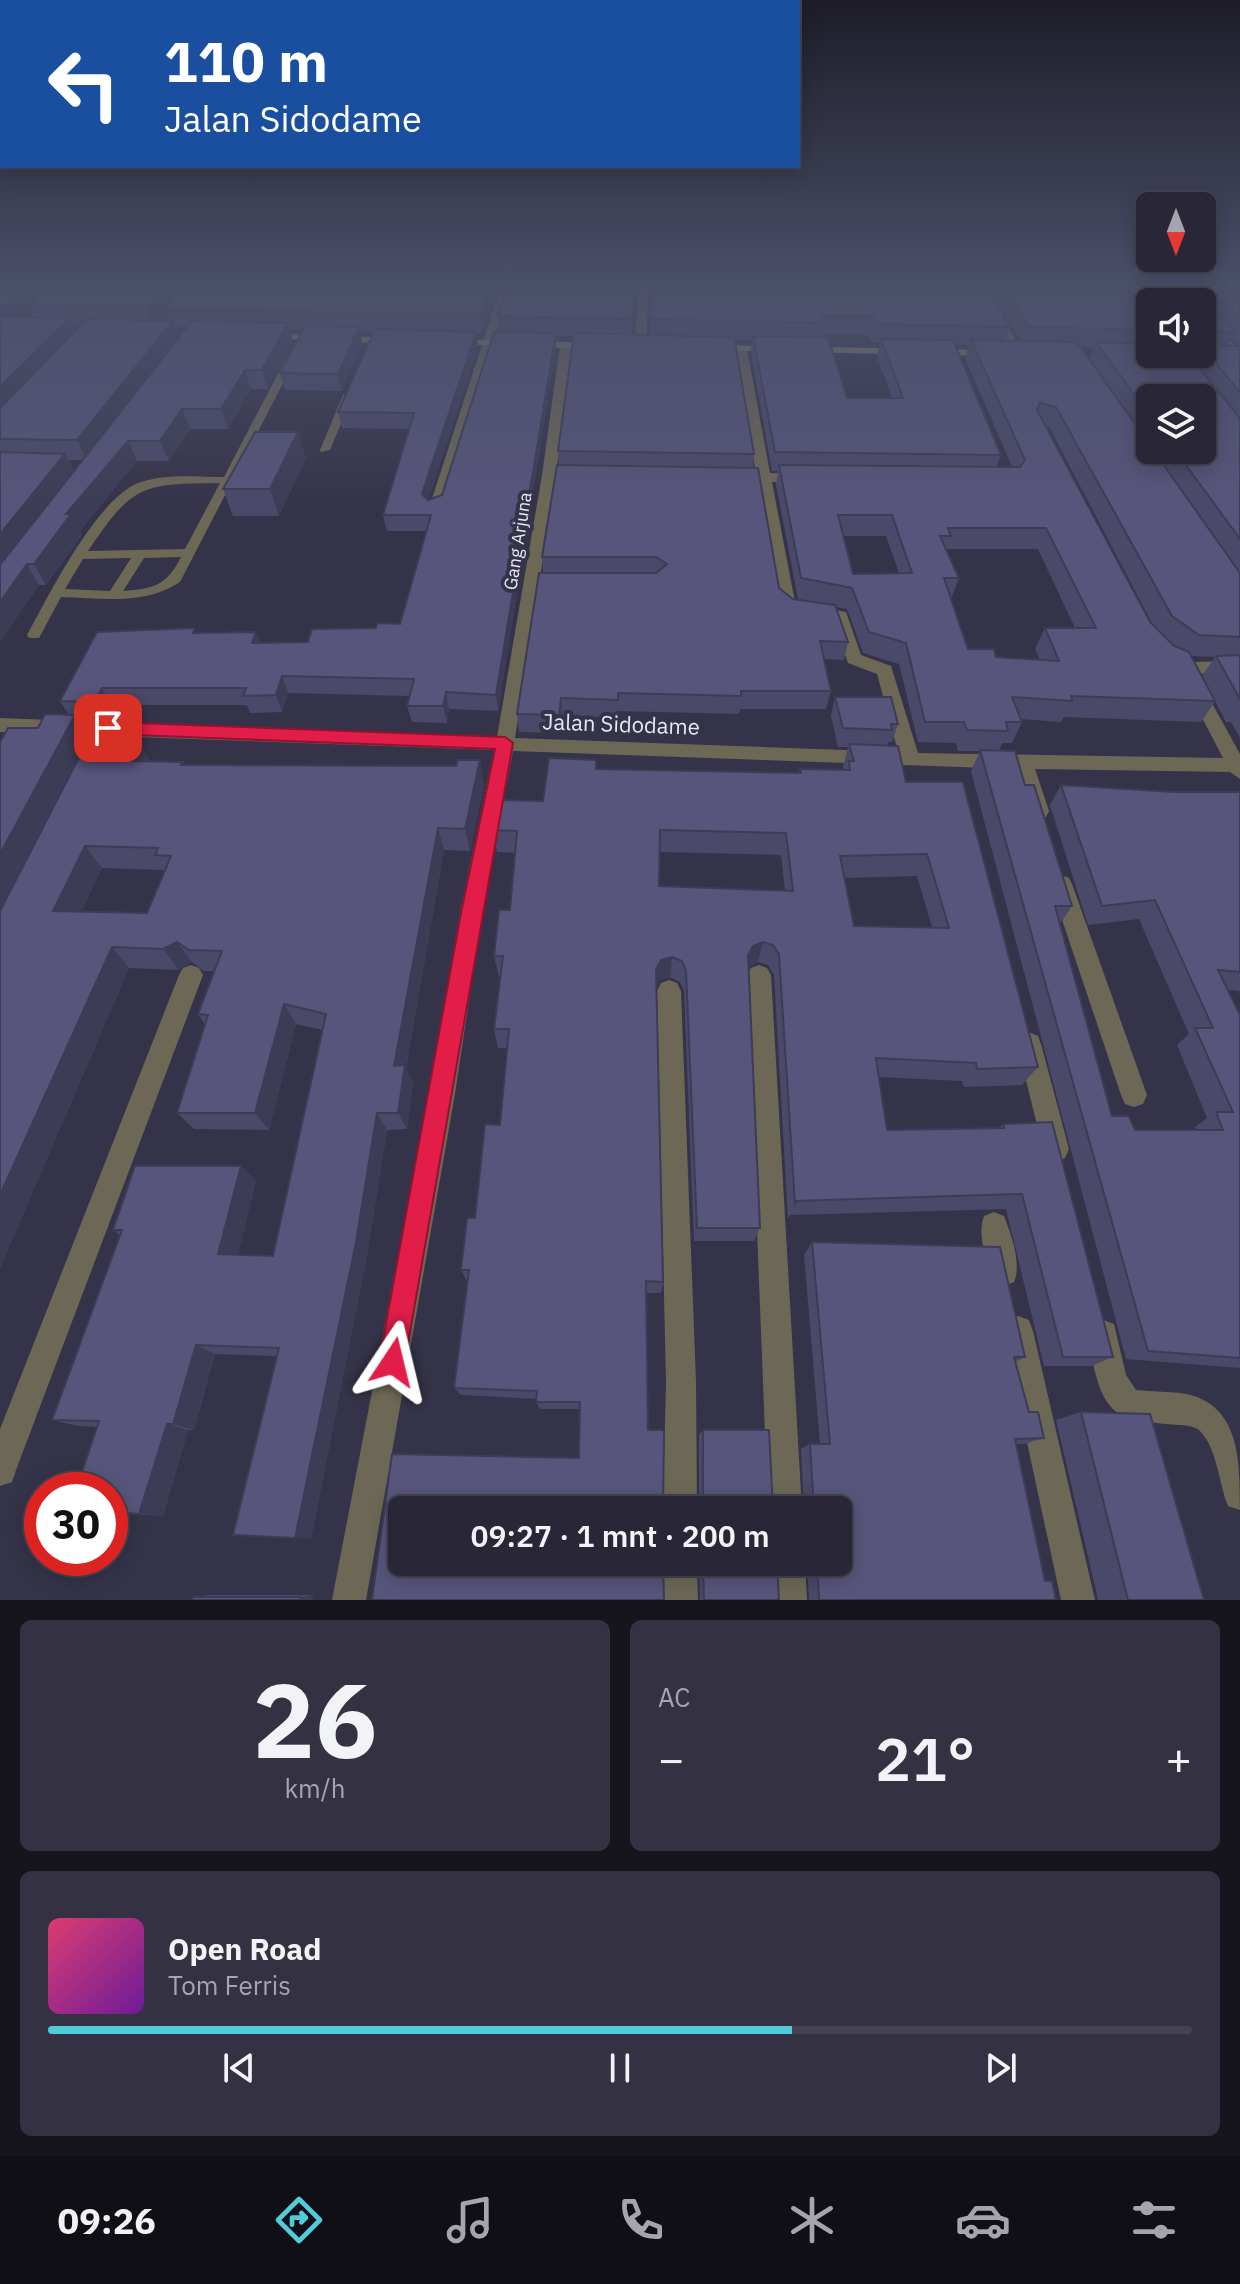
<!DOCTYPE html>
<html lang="id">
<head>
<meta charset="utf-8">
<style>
  body { margin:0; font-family:"IBM Plex Sans",sans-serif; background:#343242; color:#f1f3f6; height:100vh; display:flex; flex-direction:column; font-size:30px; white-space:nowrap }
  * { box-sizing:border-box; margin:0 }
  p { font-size:26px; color:#a5a5ad }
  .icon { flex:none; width:44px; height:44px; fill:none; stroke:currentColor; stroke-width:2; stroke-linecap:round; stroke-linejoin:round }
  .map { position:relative; height:1600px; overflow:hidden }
  .side { display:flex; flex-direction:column; gap:20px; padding:20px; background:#16151e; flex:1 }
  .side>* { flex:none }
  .hud { position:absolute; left:0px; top:0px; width:800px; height:168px; box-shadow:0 4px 20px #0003,0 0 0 2px #444352; background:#1a4fa0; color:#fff; overflow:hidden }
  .needle { width:52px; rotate:180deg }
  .fabs { position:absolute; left:1136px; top:192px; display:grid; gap:16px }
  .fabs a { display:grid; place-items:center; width:80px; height:80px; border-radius:12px; background:#282637; box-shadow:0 4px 20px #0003,0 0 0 2px #444352; font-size:40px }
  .speed { position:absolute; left:24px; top:1472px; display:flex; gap:16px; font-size:40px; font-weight:700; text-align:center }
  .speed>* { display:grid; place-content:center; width:104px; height:104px; border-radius:50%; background:#282637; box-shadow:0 4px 20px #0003,0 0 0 2px #444352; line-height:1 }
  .speed .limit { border:12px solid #d22; background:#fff; color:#111 }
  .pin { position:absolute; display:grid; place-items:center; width:68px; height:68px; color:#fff; margin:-34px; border-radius:16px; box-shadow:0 4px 12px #0006 }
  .me { position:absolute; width:88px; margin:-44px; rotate:10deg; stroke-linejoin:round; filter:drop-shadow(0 0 6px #0008) }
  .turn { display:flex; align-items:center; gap:28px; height:168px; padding:0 32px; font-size:36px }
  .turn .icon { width:104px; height:104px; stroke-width:2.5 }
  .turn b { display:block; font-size:56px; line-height:68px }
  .big { font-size:60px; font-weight:600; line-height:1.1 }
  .side .tile { flex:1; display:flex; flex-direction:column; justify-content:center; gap:12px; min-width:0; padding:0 28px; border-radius:12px; background:#343242 }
  .side .dial { align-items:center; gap:0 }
  .dial b { font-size:104px; line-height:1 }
  .song { display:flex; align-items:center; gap:24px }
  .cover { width:96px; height:96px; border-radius:12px; background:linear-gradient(135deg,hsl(340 70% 55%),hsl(280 70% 35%)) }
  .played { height:8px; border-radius:4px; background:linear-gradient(90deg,#52cbd9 65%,#444352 65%) }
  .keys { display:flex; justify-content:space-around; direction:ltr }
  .heat { display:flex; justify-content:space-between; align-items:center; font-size:44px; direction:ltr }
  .side .tiles { flex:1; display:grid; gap:20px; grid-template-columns:1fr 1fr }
  .tile:last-child { grid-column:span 2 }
  .trip { position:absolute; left:388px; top:1496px; width:464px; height:80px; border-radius:12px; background:#282637; box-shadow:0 4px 20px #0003,0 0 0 2px #444352; font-weight:600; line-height:80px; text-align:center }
  .dock { display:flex; height:128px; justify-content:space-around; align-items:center; background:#100f16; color:#a5a5ad }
  .dock .icon { width:56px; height:56px }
  .dock .on { color:#52cbd9 }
  .dock b { font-size:36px; color:#f1f3f6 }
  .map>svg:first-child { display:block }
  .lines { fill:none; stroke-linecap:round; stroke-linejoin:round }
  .service { fill:#6d6856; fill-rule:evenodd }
  .minor { fill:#6d6856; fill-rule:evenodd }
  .secondary { fill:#8b8367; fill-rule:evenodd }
  .wall { fill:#4b496a; fill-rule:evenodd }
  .shaded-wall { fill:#3d3c56 }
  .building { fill:#57557b; stroke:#3d3c56; stroke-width:2; fill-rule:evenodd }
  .route { fill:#e11d48; stroke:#92132f; stroke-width:2 }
  .labels { text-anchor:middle; stroke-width:8; stroke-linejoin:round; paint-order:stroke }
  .far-street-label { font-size:18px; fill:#e8e7f6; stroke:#353349 }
  .street-label { font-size:22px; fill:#e8e7f6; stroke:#353349 }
</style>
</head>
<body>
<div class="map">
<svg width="1240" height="1600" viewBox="0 0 1240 1600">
  <rect width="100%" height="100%" fill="#353349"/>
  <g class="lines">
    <!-- service -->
    <path class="service" d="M290,357l5,3 -115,222c-36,24 -78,16 -119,15l-22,41h-10l-2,-3c22,-40 69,-135 111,-152 27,-10 58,-6 86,-6l61,-117zM220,483l-35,66 -97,2c45,-67 53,-67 132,-68zM181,557c-14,28 -27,32 -58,34l21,-33zM131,558l-21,33 -45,-2 18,-30z
      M343,395l9,2 -22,53 -9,2 -1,-2z"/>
    <!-- minor -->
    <path class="minor" d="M501,286h10l-69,225 -12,3 -2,-3z
      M639,286h10l-3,61 -6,3 -6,-3z
      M975,286h10l39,68 -2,2 -10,-2z
      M1202,314l38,36v11l-38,-38z
      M566,342l6,3 -16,130 -41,263 383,14 -21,-78 -29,-11 -15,-43 -43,-6 -11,-9 -21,-123 -25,-1 -7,-4 7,-4h23l-21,-124 6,-3 6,3 23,124 31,1 7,4 -7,4h-29l23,120 51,10 15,43 30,11 27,87 305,5 -36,-69 9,-6 6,2 38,69v25l-10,-7 -195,-3 14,42 -3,6h-14l-3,-6 -13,-42 -503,-18 -31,162 -27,181 -89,506h-34l97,-506 31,-181 34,-163 -494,-18v-14l497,19 45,-262 18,-130z
      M1171,658l14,4 55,-1v12l-55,1 -20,-6 -3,-4 3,-4z
      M1061,875l8,3 3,6 75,211 -4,9 -9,3 -9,-3 -4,-9 -71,-211 3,-6z
      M191,965l8,3 4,7 -187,495 -4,12 -12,4v-57l179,-454 4,-7z
      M759,965l8,3 4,7 31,535h-34l-21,-535 4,-7z
      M669,980l8,3 4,8 15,391 1,128h-34l3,-128 -9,-391 4,-8z
      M1029,1032l9,4 3,8 28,105 -4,9 -9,4 -9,-4 -4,-9 -26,-105 3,-8z
      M994,1212l10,4c7,18 18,48 10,66l-10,4 -10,-4c-8,-18 -17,-48 -10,-66z
      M1018,1316l11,4 4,11 62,269h-34l-58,-269 4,-11z
      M1103,1320l11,4 12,51 10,15c17,2 34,1 50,4 54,11 54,67 54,116l-12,-4c-9,-22 -11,-58 -28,-75 -5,-5 -15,-6 -23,-6 -46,-5 -69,-1 -82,-53 -4,-16 -9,-33 -3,-48z
      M663,1562h34l1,38h-34z
      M771,1562h34l2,38h-34z"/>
    <!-- secondary -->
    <path class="secondary" d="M264,333l132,5 6,3 -6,3 -136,-6 -2,-2z
      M452,339l148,4 6,3 -6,3 -152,-5v-4z
      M708,345l284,5 6,3 -6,3 -288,-6 -2,-2z"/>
  </g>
  <!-- wall -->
  <path class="wall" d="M0,286h498l-16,48h-5l1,13 -50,153 14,-5 57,-163 -1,-16 138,-30 -4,49h18l2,-49 358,41 -4,13 14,1 -33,-55h253v452l-9,-16h-5l-11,-21 -14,21 -137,-5 -3,5 -40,-3 1,3 -10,21h-10l-3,8 26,34 47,121 -12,18 52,192 23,14h61l-1,-3 12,-9 -30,-73 12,-11 -50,-115 -51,6 -38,-120 11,-20 113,7h66v199l-12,-1 12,25v353l-114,-9 -155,-588 9,-20h-22l-2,-8 -38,-1 -19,-78 -36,-11 -16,-44 -11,-2 12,35 -4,18 -20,-1 7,32 -5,18h-86l-1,5 -121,-3v7l-56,-2 -1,17 -42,-1 -2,-18 26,-141 -1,-16 17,-92 -1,-14 16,-115h-18v12l-58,363 -49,-2 -2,14 -35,-1 -5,-16 3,-10 -122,-3 -6,19 -32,1 -3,-8h-135l-8,14 -27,-1 13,20 -2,4 63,20 33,3 300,18 -14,68 -26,-1 -38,218 7,16 -6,45 -20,1 -20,125 -56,284 -34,-183 -62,-2 -21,76h-6l-25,86 -53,-3v-23l-13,-63 -19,-1 -26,-6 68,-185 -7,-5 128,-64 15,15 -18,73 35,2 50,-226 -27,-6 -27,106 -75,-1 -17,-16 28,-89 -7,-10 16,-43h-10l-12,-9 -13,8 -50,-2 -129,300v-526l38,-14 31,-13 -9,-14 137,-68 63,10 48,-1 92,-18 26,-93h-39l-4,-16 26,-86 -67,-1 -4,-16 36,-81h-14l2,13 -20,47 -57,-1 -5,-17 23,-43h-13l3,12 -25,47h-17l-23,40h-38l-21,32h-32l-57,70 2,4 -36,50h-7l-39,57zM1150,302h52v52h-6l-3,6 -43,-6zM30,310l4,8 -11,-1zM166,311l3,10 -11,-1zM73,325h8l-6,6zM175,327h12l-8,11zM822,335h47l3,8h8l-3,13 15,42h-45l-26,-61zM1231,339l8,7h-11zM734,340h18l-1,13 21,118h6l-2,14 22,114h-5l-14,-11 -26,-120 1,-14zM954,345h15l-4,13 47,109 -15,-1 4,-11zM1081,347l13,1 -5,12zM1150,398l52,52h-52zM1045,426l4,1 104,198 -3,-3zM68,460h15l-9,11zM843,536h43l13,37 -46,1zM947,549h91l37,79h-30l-10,21 5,11 -44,-3 -28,-8 -17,-50 8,-21zM1191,656l24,1 -13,19zM102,868l62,2 -17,43 -66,-1z
    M298,432l8,26 -27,58h-46l-10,-27z
    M835,697l63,27 -6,18h-4l-1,3 19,37 132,285 -16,18 -58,2 -2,-6 -84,-4 9,53 112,-2 4,-4 110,233 -22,9h-47l-38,-157 -216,6 -2,4 -14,-244 -6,-10 -10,-3 -9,4 11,262 -6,13h-60l-10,-250 -4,-9 -10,-5 -10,3 -4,7 7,295 -2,11h-15l-67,165 1,-49h-40l-4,-7v-3l-75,-4 -7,-7 13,-107 -6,-11 39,-145 7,-77h-9l-4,-19 7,-52h-2l-5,-21 16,-46 5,-57 -18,-1 -4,-22 104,-61 202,4 1,-4 43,1v-3l5,-20h-10l-7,-31zM660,852l121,3 4,36 -126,-5zM917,876l15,51 -78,-1 -10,-48z
    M812,1242l213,115 -10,5 14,50 15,26 -20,6h-8l29,136 11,20h-247l-2,-38h31l-34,-52 -3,-61 9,-5h10l-16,-189z
    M1081,1412l123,188h-108l2,-1 -42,-179z
    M703,1430l70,80h-74v-75z
    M699,1562h78l2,38h-79z
    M211,1595h102l-1,5 -119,-3z"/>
  <!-- shaded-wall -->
  <path class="shaded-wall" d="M28,286h26l-26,20 2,4 -13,13 -17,3v-20z
    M165,286h21l-21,23 1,2 -13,15 -7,-18z
    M490,286h8l-16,48 -2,-19z
    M635,286h1l-4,51v-18z
    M70,318l8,19 -78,81v-31z
    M173,321l7,18 -93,121 -10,-20z
    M288,323l5,19 -25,47 -6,-19z
    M359,327l3,17 -20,47 -4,-17z
    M476,332l2,15 -53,163 -3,-16z
    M556,333v15l-58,363 -2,-16z
    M245,370l6,19 -23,40 -7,-20z
    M182,409l8,20 -21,32 -9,-20z
    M298,432l8,26 -27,58 -9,-27z
    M128,441l9,20 -57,70 2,4 -36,50 -12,-21 32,-50z
    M65,454l10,20 -75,97v-37z
    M27,564l12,21 -39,57v-40z
    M256,632l7,17 -11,-6z
    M282,676l6,17 -6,19 -6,-17z
    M102,688l10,17 -8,14 -10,-17z
    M446,692l3,17 -2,14 -4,-17z
    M561,698l1,18 -1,17 -2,-18z
    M75,715l15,23 -90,176v-60z
    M140,744l14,23 -23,-6z
    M480,760l4,23 -14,68 -5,-22z
    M438,828l6,22 -38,218 7,16 -6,45 -9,-16 -4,-47z
    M85,846l17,22 -30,64 -19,-21z
    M177,942l15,20 -13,8 -16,-21z
    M763,942l-5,20 -10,5v-12l5,-9z
    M112,947l17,21 -129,300v-73z
    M672,957l-2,20 -10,3 -6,10 2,-20 5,-10z
    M284,1004l12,20 -27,106 -14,-17z
    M377,1113l10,17 -20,125 -56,284 -16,-1z
    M241,1166l15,15 -21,85 -17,-12z
    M196,1345l19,9 -21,76 -21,-6z
    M167,1424l21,6 -25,86 -24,-2z
    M313,1595l-1,5h-12v-3z"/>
  <!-- building -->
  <path class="building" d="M0,286h28l-20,19 -8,1z
    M46,286h119l-19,22 -118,-2z
    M184,286h306l-10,29 -315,-6z
    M507,286h128l-3,33 -134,-3z
    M652,286h335l23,41 -134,-3 -3,-8h-51l2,7 -174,-4z
    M1003,286h122l25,30v14l-121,-3z
    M1140,286h100v33l-27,-25 -6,2 2,11 26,25 -33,-1v-29h-50z
    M0,317l70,1 -70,69z
    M87,319l86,2 -96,119 -77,-1v-31z
    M192,321l96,2 -26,47h-17l-24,39h-39l-22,32h-32l-62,73h5l-37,50h-7l-27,38v-37z
    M305,326l54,1 -21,47 -58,-1z
    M375,329l101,3 -54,162 6,6 14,-5 52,-163 62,1 -60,362 -50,-3 -3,14h-36l7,-27 -132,-3 -6,19 -33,1 3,-8h-144l-8,14 -34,-1 37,-69 98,-4 -2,5 63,-1 -4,11 56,-1 4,-13 64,-1 1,-5 23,1 31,-109h-48l31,-102 -76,-1z
    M574,333l160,4 20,117 -196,-3z
    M753,336l75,1 19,61h56l-22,-59 72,1 48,115 -226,-3z
    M971,340l106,2 73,103v5h3l87,123v64l-41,-2 -27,-19 -116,-209 -16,-4 -3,7 113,212 24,24 15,6 26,49 -144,-5 1,5 -60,-4 10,25h-16l2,9 -41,-1 -3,-8h-39l-19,-79 -37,-11 -17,-44 -51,-10 -22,-113 241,2 5,-7zM838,515h54l20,58 -59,1zM948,528h98l50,100h-51l14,33 -63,-4 -2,-8h-26l-24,-71h15l-19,-42h11z
    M1096,342l54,2v10h38l52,64v121l-65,-89h27v-52h-52v18z
    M1202,345l38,1v46l-38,-45z
    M255,432h43l-28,57h-47z
    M0,452l65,2 -65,80z
    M557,465l201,3 21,120 14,11 42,6 13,37 -28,-1 11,50h-90v5l-123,-3v7l-57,-2 -2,17 -42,-1 22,-141h117l11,-9 -11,-7h-114z
    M1240,655v44l-24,-43z
    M835,697h56l7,27h-7l1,6 -49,-2z
    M45,714l30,1 -75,139v-112l8,-14h30z
    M87,742l53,2 -9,17 52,1 -2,3 275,1 2,-6h22l-15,69 -27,-1 -44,238 11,-1 -7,48h-21l-21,129 -61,296 -62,-3 46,-187 -83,-3 -23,79h-6l-28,90 -29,-2v-22h-34l23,-69 -47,-1 70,-190h-9l22,-64h106l-23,88 55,2 53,-242 -42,-10 -29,109h-78l31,-98 -10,-1 24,-63 -33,-1 -12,-8 -14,7 -51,-2 -112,248v-284zM85,846l73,2 -3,7 16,1 -24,57 -94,-2z
    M849,744l49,2 8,36h57l75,285 -61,2 -1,-6 -100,-5 11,72 117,-2 -1,-4 49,-2 61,235h-50l-41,-163 -227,7v4l-16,-251 -6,-9 -10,-3 -10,4 -5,9 12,273h-63l-11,-257 -4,-10 -10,-4 -11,3 -5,10 7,312 -17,-1 2,149h16l-1,80h-261v52h261l1,38h-292l20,-146 187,4 1,-56h-44l1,-11 -83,-3 15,-118h-8l6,-52h8l10,-94 15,1 9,-96h-15l9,-73h-9l5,-46h11l7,-79 -24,-1 6,-30 44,1 6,-43 47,2v9l205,4 -1,-4 50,1 -1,-9h5zM660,830l126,3 7,58 -134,-5zM927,854l22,74 -95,-2 -14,-70z
    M980,750l35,1 10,34h9l38,121h-17l57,210h17l6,14h88l-7,-18h17l-38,-84h18l-58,-128 -53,6 -41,-121 113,7h66v180l-22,-2 22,45v343l-92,-7z
    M812,1242l188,5 25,110h-11l15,55h9l6,26 -29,1 30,142h7l4,19h-237l-2,-38h21v-52h-32h8l-4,-66h20z
    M1081,1412l69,2 54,186h-76z
    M703,1430h66l4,80h-70z
    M703,1562h74l2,38h-75z
    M193,1597h107v3h-107z"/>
  <!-- sky -->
  <linearGradient id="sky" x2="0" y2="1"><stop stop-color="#1d1c28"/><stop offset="0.56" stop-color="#4b506a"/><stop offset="1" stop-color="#4b506a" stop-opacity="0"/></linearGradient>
  <rect width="1240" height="510" fill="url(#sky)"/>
  <!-- route -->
  <path class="route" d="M108,722l397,15 8,6 -110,629 -10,4 -10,-4 -4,-10 82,-449 34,-164 -387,-15 -9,-6z"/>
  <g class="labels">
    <!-- far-street labels -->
    <g class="far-street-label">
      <text transform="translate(518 541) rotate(-81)" y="6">Gang Arjuna</text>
    </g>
    <!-- street labels -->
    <g class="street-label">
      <text transform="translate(621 724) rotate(2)" y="8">Jalan Sidodame</text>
    </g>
  </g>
</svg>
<div class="fabs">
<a><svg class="needle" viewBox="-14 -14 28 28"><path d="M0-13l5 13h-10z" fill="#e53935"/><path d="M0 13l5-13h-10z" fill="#a5a5ad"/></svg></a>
<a><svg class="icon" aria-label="sound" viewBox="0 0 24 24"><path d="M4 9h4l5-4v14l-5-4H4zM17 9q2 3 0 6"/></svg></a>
<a><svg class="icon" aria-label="layers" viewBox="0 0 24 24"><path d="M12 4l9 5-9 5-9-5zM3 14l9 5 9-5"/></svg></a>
</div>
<div class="speed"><div class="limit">30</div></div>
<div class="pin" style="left:108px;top:728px;background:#d93025"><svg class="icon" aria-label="arrive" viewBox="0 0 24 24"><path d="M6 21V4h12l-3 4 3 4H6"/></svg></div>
<svg class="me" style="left:393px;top:1362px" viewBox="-20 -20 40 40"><path d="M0-17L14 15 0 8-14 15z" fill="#e11d48" stroke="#fff" stroke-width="4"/></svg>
<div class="trip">09:27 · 1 mnt · 200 m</div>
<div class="hud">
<div class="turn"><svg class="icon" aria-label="left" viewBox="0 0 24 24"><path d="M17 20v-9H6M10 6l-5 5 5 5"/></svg><div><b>110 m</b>Jalan Sidodame</div></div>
</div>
</div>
<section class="side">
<div class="tiles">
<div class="tile dial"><b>26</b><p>km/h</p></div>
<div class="tile"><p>AC</p>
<div class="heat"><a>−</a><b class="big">21°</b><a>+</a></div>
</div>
<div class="tile">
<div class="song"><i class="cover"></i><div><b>Open Road</b><p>Tom Ferris</p></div></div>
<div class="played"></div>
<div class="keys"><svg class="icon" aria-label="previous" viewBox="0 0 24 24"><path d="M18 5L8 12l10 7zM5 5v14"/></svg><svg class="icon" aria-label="pause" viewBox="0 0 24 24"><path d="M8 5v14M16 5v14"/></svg><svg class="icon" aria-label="next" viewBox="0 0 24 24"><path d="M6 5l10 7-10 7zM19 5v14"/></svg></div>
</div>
</div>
</section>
<nav class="dock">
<b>09:26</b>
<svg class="icon on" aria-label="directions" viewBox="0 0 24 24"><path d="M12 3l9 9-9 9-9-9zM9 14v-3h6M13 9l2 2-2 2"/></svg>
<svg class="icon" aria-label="music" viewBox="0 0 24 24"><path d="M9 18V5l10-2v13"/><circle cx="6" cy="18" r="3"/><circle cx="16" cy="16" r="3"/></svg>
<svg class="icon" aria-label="phone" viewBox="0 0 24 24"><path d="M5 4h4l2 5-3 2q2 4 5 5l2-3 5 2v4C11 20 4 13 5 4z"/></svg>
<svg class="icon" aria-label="climate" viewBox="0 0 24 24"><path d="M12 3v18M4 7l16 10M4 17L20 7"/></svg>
<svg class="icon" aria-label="car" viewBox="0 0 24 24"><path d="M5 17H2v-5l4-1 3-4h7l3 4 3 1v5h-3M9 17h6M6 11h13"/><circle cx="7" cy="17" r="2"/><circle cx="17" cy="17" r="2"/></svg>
<svg class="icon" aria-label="filters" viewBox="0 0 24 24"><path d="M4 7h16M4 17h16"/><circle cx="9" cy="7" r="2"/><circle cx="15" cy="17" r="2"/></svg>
</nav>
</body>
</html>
